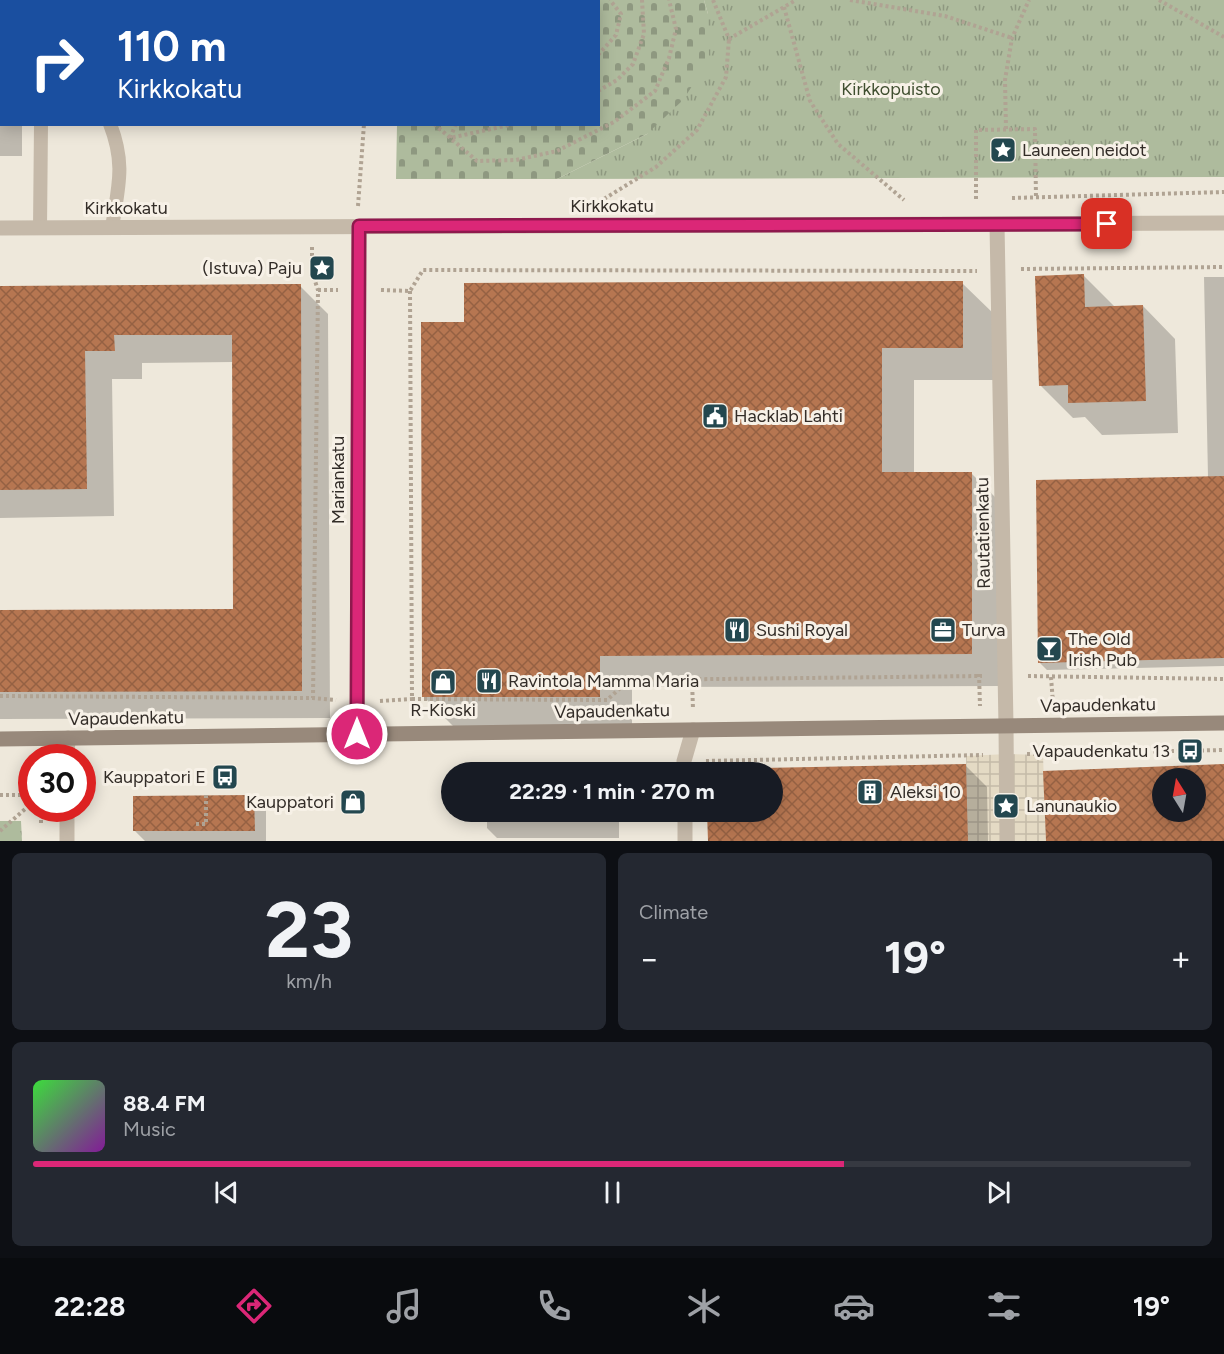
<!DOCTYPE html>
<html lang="en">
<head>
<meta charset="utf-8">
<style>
  body { margin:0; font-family:Figtree,sans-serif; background:#242831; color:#f1f3f6; height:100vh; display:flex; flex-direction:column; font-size:22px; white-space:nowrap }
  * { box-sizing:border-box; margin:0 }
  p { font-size:20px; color:#9ea1a6 }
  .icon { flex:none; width:33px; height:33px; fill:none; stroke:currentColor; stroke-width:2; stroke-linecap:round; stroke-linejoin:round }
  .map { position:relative; height:841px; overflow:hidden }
  .details { display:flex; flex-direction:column; gap:12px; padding:12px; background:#0d0f14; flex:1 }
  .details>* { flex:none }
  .banner { position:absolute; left:0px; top:0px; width:600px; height:126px; box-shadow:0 3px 15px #0003; background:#1a4fa0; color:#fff; overflow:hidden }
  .needle { width:39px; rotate:349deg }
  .controls { position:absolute; left:1152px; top:768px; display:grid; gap:12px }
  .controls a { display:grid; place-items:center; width:54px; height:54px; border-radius:50%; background:#171b24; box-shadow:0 3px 15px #0003; font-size:30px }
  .speed { position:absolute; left:18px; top:744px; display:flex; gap:12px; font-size:30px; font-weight:700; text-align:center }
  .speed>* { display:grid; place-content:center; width:78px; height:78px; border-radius:50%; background:#171b24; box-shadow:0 3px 15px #0003; line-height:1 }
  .speed .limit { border:9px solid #d22; background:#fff; color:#111 }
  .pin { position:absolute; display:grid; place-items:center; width:51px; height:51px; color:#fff; margin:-26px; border-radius:12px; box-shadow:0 3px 9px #0006 }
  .me { position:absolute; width:66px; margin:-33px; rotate:0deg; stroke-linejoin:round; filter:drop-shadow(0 0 4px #0008) }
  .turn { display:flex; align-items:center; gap:21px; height:126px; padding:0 18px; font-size:27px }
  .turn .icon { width:78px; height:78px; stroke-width:2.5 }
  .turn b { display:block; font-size:42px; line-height:51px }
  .big { font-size:45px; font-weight:700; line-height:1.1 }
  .details .card { flex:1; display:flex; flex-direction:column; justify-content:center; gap:9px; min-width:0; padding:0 21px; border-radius:9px; background:#242831 }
  .details .dial { align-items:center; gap:0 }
  .dial b { font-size:78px; line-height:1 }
  .song { display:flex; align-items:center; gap:18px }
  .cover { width:72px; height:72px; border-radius:9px; background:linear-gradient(135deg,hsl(120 70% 55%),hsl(290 70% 35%)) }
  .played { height:6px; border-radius:3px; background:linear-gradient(90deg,#db2777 70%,#363941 70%) }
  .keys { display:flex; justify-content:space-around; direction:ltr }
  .heat { display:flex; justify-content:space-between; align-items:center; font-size:33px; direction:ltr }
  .details .tiles { flex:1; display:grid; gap:12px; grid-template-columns:1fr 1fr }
  .card:last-child { grid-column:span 2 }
  .trip { position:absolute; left:441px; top:762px; width:342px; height:60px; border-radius:30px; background:#171b24; box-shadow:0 3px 15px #0003; font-weight:700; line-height:60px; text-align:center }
  .menu { display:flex; height:96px; justify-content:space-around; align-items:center; background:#090b0e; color:#9ea1a6 }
  .menu .icon { width:42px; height:42px }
  .menu .on { color:#db2777 }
  .menu b { font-size:27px; color:#f1f3f6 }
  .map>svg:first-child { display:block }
  .grass { fill:url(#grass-tufts) }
  .cemetery { fill:url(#cemetery-stones) }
  .plaza { fill:url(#plaza-grid) }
  .shadow { fill:#0003; fill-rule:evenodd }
  .building { fill:url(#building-cross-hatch); fill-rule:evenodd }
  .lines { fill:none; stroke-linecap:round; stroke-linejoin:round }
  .path { stroke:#b0a393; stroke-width:4; stroke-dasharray:3 3; stroke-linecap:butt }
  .service { stroke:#c5b9a9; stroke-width:14 }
  .pedestrian { stroke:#c5b9a9; stroke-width:15 }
  .minor { stroke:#c5b9a9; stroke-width:15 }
  .secondary { stroke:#98897b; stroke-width:15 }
  .route-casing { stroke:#8e194d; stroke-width:15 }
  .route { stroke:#db2777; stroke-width:10 }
  .labels { text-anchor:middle; stroke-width:6; stroke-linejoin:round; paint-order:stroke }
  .park-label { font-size:18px; fill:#3f4e2f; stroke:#f7f1e7 }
  .poi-label { font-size:18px; fill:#332d28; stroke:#f7f1e7; text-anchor:start }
  .street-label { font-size:18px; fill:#332d28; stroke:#f7f1e7 }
</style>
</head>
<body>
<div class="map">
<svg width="1224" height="841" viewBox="0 0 1224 841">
  <defs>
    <pattern id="grass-tufts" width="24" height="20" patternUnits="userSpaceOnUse" patternTransform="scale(1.5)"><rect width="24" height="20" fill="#aebb9d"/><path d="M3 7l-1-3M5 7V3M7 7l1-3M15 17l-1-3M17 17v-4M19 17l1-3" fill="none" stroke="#8e9880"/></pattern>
    <pattern id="cemetery-stones" width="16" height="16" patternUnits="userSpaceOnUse" patternTransform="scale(1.5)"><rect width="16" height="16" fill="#aebb9d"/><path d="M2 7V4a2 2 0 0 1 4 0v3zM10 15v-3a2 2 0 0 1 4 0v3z" fill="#8e9880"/></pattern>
    <pattern id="plaza-grid" width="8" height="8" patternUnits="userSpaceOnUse" patternTransform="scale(1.5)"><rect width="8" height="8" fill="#e4dac4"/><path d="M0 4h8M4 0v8" fill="none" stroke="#c4bba8"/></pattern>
    <pattern id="building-cross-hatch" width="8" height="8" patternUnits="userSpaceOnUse" patternTransform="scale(1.5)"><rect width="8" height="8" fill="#b67651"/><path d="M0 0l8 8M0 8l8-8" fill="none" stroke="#956143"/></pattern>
  </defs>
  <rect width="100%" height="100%" fill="#eee8db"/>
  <!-- grass -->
  <path class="grass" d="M704,0h520v177l-667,2 90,-45 61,-120z
    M0,821h21l1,20h-22z"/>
  <!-- cemetery -->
  <path class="cemetery" d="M472,0h232l4,14 1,46 -26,40 -36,34 -90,45h-161l1,-54 201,-1v-122z"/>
  <!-- plaza -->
  <path class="plaza" d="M1007,754l36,1 3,86h-78l-2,-85z"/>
  <!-- shadow -->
  <path class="shadow" d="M305,0h145v2h-146z
    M0,41l2,83h20v32h-22z
    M1084,276l31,31 28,-1 32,33 3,94 -76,2 -17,-18 -12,1 -33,-33z
    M1204,277h20v389l-177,4 -7,-7 168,-185z
    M962,283l33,32v65h-81v93h57l33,33v180l-372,1v42h-176l-33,-33 43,-373z
    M300,286l28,28 2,404 -330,1v-107l235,-1 -1,-249 -92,1v16h-30l2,137 -114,2v-230z
    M1224,765v76h-177l-2,-69zM1162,778h34v34h-34z
    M966,766l21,21 1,54h-279v-29h63v-40h-64v-1z
    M254,796l12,12v33h-121l-10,-10z
    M487,812h132v26h-122l-10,-10z"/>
  <!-- building -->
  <path class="building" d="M1084,274l1,33 58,-2 3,96 -78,2v-18l-29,1 -4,-110z
    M963,281v67h-81v124h90v182l-372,2v41h-178l-1,-375h43v-39z
    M301,284l1,407 -302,1v-82l233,-1 -1,-274h-118l1,16h-30l2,138 -87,1v-204z
    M1224,476v182l-186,5 -2,-183z
    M966,764l2,77h-260l-1,-29h65v-40h-65v-3z
    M1224,764v77h-178l-3,-70zM1162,778h34v34h-34z
    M254,795l1,36h-122v-35z"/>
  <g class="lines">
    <!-- path -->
    <path class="path" d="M562,0l4,2
      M713,0l16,39 67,-39
      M850,0l95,16 67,22
      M1159,0l65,37
      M448,2v-2
      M580,2v-2
      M784,7l26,94 28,43 66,56
      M598,55l18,-20 5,-21 -11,-14
      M598,91l19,-11 16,-16 11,-30 -2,-34
      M434,124l43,37 39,-1 41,-9 57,-29 41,-31 14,-33 7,-29 -7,-29
      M456,124l-6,14 64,-14
      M1006,129l-1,-49 7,-42 17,-38
      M1012,198l212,-6
      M976,199v-69l59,-1 1,69
      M599,202l57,-35 41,-37 29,-53 3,-38
      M358,206l6,-82
      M312,247v25l6,18 -5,408
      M1021,269l203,-2
      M318,290h20
      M381,290l29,1 13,-21 554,1
      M410,291l2,408 195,1 22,-20 353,-4
      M979,674l1,32
      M1028,676l196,3
      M1051,677l2,26
      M692,680l1,29
      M0,696l313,2 23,2
      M380,701l32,-2
      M1027,754l197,-4
      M706,761l277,-6
      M0,795h32
      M41,808v15
      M196,824h10v-32
      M0,831l32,-28"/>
    <!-- service -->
    <path class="service" d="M103,2l1,-2
      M110,124c16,41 8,63 2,104
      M40,228l1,-104"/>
    <!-- pedestrian -->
    <path class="pedestrian" d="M1006,726l1,115
      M684,772v-11l9,-31
      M685,812v29"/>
    <!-- minor -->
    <path class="minor" d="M997,224l9,502
      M0,228l1224,-5
      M357,734l2,-507
      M67,758l1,-20
      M67,808v33"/>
    <!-- secondary -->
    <path class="secondary" d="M0,739l1224,-16"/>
  </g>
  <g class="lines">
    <defs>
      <path id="route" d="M357,734l2,-508 748,-2"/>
    </defs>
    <!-- route casing -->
    <use href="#route" class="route-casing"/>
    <!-- route -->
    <use href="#route" class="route"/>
  </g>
  <!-- icons -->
  <defs>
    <symbol id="sight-square" viewBox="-11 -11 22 22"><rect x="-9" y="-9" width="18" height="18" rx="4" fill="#23474f" stroke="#f7f1e7"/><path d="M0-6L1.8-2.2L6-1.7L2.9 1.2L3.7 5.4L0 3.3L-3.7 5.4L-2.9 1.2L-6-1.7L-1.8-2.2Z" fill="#fff"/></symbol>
    <symbol id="civic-square" viewBox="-11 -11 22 22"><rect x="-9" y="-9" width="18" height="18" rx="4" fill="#23474f" stroke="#f7f1e7"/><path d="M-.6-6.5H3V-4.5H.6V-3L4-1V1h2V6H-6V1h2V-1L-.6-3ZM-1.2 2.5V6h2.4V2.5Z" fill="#fff"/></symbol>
    <symbol id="restaurant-square" viewBox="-11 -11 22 22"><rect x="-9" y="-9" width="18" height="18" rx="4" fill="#23474f" stroke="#f7f1e7"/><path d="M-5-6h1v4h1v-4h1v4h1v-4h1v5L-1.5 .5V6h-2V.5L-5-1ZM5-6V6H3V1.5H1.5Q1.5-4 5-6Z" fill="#fff"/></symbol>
    <symbol id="office-square" viewBox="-11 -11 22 22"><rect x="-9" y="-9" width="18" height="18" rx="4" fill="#23474f" stroke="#f7f1e7"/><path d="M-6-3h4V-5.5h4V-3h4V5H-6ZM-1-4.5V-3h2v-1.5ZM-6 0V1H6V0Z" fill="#fff"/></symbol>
    <symbol id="bar-square" viewBox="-11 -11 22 22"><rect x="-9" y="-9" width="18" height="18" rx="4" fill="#23474f" stroke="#f7f1e7"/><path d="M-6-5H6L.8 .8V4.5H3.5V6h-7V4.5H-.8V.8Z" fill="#fff"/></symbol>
    <symbol id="shop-square" viewBox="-11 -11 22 22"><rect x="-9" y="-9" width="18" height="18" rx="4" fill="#23474f" stroke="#f7f1e7"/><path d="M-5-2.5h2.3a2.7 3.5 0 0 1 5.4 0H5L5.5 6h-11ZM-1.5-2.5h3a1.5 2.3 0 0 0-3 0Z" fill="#fff"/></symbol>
    <symbol id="bus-square" viewBox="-11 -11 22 22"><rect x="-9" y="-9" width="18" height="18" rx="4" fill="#23474f" stroke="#f7f1e7"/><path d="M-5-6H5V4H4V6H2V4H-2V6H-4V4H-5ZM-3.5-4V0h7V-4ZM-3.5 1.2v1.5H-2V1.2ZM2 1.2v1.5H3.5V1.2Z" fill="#fff"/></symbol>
    <symbol id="building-square" viewBox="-11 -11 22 22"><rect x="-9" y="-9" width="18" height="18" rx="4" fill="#23474f" stroke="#f7f1e7"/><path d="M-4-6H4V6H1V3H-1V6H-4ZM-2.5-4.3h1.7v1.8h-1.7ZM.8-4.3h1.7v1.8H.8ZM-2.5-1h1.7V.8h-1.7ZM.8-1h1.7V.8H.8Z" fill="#fff"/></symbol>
  </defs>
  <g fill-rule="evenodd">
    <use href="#sight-square" x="988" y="135" width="30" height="30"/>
    <use href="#sight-square" x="307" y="253" width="30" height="30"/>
    <use href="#civic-square" x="700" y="401" width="30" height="30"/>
    <use href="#restaurant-square" x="722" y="615" width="30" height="30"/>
    <use href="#office-square" x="928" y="615" width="30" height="30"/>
    <use href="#bar-square" x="1034" y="634" width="30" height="30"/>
    <use href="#restaurant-square" x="474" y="666" width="30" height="30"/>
    <use href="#shop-square" x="428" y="667" width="30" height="30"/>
    <use href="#bus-square" x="1175" y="736" width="30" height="30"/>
    <use href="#bus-square" x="210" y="762" width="30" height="30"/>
    <use href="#building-square" x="855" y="777" width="30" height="30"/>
    <use href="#shop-square" x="338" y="787" width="30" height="30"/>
    <use href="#sight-square" x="991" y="791" width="30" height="30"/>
  </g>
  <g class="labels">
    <!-- park labels -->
    <g class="park-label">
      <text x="891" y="95">Kirkkopuisto</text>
    </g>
    <!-- poi labels -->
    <g class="poi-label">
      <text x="1022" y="156">Launeen neidot</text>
      <text x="302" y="274" text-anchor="end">(Istuva) Paju</text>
      <text x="734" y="422">Hacklab Lahti</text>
      <text x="756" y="636">Sushi Royal</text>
      <text x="962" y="636">Turva</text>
      <text x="1068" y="645">The Old<tspan x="1068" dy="21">Irish Pub</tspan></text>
      <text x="508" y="687">Ravintola Mamma Maria</text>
      <text x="443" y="716" text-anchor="middle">R-Kioski</text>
      <text x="1170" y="757" text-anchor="end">Vapaudenkatu 13</text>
      <text x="206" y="783" text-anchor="end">Kauppatori E</text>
      <text x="890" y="798">Aleksi 10</text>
      <text x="334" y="808" text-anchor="end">Kauppatori</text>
      <text x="1026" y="812">Lanunaukio</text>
    </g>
    <!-- street labels -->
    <g class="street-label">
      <text x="612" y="212">Kirkkokatu</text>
      <text x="126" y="214">Kirkkokatu</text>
      <text transform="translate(338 480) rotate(-90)" y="6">Mariankatu</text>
      <text transform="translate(983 533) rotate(-91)" y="6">Rautatienkatu</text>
      <text transform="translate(1098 705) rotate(-1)" y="6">Vapaudenkatu</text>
      <text transform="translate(612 711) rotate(-1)" y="6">Vapaudenkatu</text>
      <text transform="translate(126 718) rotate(-1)" y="6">Vapaudenkatu</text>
    </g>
  </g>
</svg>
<div class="controls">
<a><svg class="needle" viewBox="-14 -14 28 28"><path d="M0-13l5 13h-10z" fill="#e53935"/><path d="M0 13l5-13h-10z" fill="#9ea1a6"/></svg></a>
</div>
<div class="speed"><div class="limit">30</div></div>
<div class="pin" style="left:1107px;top:224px;background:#d93025"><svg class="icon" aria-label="arrive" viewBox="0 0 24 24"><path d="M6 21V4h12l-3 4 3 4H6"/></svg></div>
<svg class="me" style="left:357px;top:734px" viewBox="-20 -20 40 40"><circle r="17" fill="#db2777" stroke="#fff" stroke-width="3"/><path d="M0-11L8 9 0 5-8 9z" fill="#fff"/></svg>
<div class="trip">22:29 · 1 min · 270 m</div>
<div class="banner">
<div class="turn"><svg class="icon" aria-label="right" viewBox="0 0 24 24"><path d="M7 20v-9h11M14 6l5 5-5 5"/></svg><div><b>110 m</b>Kirkkokatu</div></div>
</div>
</div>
<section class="details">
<div class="tiles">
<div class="card dial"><b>23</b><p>km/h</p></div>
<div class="card"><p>Climate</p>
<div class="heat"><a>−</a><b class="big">19°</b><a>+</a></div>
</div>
<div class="card">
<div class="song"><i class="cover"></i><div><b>88.4 FM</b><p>Music</p></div></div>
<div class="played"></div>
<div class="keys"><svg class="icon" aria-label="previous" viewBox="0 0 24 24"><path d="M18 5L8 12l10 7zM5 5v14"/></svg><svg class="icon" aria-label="pause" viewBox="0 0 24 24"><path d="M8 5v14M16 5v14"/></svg><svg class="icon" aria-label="next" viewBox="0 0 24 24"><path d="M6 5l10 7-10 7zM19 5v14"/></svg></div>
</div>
</div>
</section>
<nav class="menu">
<b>22:28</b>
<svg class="icon on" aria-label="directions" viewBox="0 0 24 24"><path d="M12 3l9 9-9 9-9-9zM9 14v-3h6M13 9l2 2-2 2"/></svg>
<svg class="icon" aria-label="music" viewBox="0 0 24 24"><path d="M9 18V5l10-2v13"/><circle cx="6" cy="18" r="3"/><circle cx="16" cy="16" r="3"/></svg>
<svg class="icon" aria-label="phone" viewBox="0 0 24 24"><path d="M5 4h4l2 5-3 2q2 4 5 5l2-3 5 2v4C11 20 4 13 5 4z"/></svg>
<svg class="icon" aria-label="climate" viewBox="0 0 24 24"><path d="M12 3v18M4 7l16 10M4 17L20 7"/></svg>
<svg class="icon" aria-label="car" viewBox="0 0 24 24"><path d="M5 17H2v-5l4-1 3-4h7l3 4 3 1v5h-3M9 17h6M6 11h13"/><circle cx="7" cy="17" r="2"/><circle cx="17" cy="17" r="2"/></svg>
<svg class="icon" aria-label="filters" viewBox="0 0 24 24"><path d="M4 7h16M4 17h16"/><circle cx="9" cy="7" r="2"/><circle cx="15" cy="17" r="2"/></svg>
<b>19°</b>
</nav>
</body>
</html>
